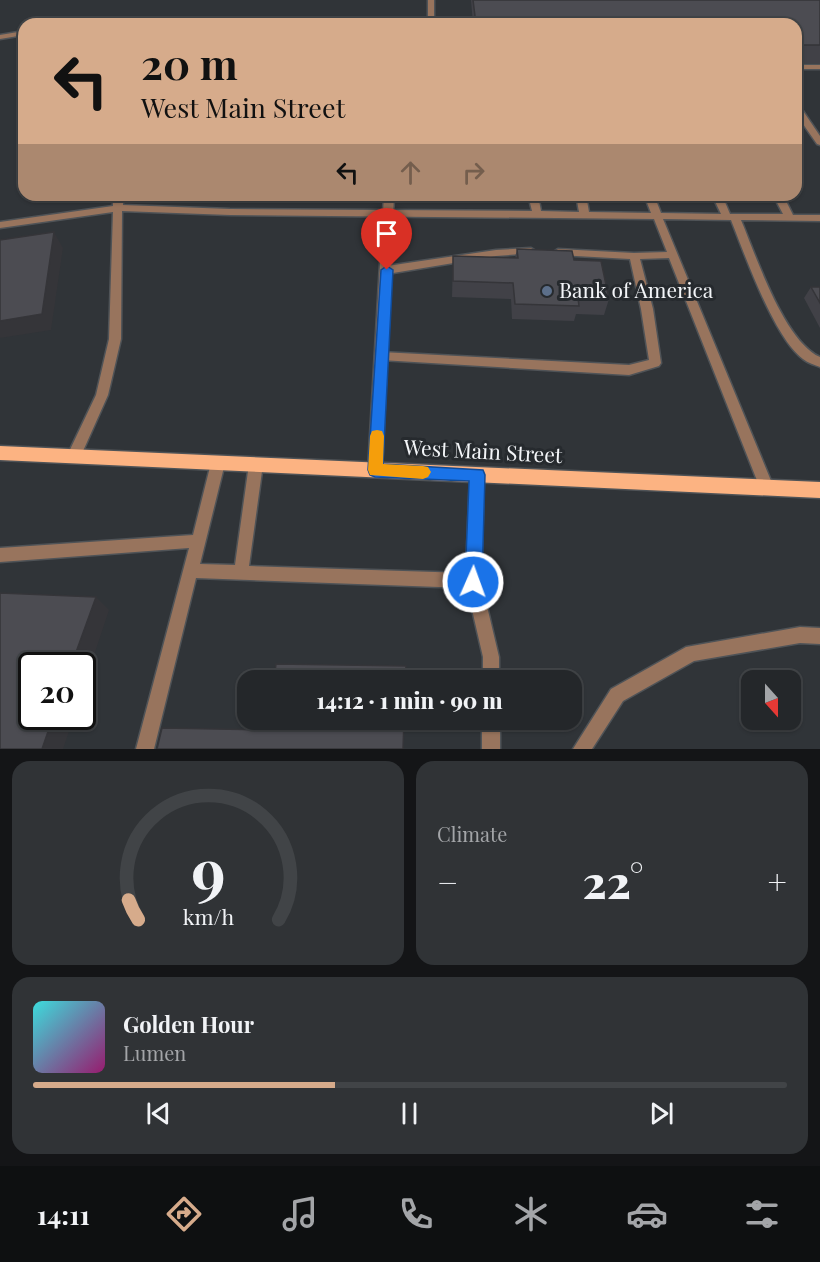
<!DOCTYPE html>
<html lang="en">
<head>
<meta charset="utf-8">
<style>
  body { margin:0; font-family:"Playfair Display",serif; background:#303336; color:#f1f3f6; height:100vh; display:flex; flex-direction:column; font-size:22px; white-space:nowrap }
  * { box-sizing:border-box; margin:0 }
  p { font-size:20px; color:#a3a5a8 }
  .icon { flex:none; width:33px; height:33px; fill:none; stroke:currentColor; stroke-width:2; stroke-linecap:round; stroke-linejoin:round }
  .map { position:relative; height:749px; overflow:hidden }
  .details { display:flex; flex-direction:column; gap:12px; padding:12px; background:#141517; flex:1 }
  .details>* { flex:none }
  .banner { position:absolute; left:18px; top:18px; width:784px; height:183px; border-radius:18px; box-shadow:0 2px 4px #0004,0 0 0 2px #414447; background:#d6ab8b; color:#111; overflow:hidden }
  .needle { width:39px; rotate:159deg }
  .tools { position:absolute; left:741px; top:670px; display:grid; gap:12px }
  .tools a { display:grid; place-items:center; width:60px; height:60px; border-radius:12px; background:#24272a; box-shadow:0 2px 4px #0004,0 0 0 2px #414447; font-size:30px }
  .speed { position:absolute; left:18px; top:652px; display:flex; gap:12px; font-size:30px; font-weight:700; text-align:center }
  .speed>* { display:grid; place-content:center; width:78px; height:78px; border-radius:50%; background:#24272a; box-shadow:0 2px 4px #0004,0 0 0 2px #414447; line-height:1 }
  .speed .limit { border:3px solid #111; border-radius:9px; background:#fff; color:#111 }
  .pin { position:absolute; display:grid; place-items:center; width:51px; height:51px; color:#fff; margin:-62px -26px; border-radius:50% 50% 50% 0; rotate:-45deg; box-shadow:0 0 6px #0007 }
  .pin .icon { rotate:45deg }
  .me { position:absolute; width:66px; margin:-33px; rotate:2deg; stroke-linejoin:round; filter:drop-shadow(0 0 4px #0008) }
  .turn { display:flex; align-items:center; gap:21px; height:126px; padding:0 24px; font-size:27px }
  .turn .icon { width:78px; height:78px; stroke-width:2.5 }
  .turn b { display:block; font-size:42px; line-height:51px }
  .lanes { display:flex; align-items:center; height:57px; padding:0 24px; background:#0003; justify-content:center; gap:30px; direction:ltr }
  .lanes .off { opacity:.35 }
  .big { font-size:45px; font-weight:800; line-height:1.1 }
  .details .widget { flex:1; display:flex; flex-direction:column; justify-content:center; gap:9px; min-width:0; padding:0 21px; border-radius:18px; background:#303336 }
  .details .dial { align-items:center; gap:0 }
  .dial svg { height:156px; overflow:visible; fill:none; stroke:#414447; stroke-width:7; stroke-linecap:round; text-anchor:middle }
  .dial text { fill:#f1f3f6; stroke:none }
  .song { display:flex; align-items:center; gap:18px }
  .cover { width:72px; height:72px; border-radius:9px; background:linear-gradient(135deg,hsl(180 70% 55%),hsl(320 70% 35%)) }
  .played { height:6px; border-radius:3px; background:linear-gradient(90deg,#d6ab8b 40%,#414447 40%) }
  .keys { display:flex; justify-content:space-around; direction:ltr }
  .heat { display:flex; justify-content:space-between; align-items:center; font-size:33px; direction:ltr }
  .details .tiles { flex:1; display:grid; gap:12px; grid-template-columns:1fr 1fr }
  .widget:last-child { grid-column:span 2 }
  .trip { position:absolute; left:237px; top:670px; width:345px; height:60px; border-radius:18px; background:#24272a; box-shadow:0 2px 4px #0004,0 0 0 2px #414447; font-weight:800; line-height:60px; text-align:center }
  .tabs { display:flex; height:96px; justify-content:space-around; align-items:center; background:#0e1011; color:#a3a5a8 }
  .tabs .icon { width:42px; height:42px }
  .tabs .on { color:#d6ab8b }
  .tabs b { font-size:27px; color:#f1f3f6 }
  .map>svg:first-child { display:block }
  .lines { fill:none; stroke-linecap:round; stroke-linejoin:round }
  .lane-casing { stroke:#4f5357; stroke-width:3 }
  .street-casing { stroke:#4f5357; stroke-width:3 }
  .primary-casing { stroke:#4f5357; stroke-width:3 }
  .lane { fill:#98745d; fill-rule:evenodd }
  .street { fill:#98745d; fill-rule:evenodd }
  .primary { fill:#fcb382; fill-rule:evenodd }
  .wall { fill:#414147 }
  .shaded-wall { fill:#353539 }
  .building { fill:#4c4c52; stroke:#353539; stroke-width:1.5 }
  .route { fill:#1a73e8; stroke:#114b97; stroke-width:1.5 }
  .slow { fill:#f59e0b }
  .service-dot { fill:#5c6f8a; stroke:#262a2e; stroke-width:2 }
  .labels { text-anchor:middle; stroke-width:6; stroke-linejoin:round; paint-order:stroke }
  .poi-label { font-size:21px; fill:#f3f5f8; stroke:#262a2e; text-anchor:start }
  .street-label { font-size:21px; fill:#f3f5f8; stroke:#262a2e }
</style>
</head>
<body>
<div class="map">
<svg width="820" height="749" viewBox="0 0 820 749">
  <rect width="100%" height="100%" fill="#303438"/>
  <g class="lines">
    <defs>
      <path id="lane" d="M350,22l3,1 1,1h-7z
        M24,31v4l-24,4v-4z
        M796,65h24v4h-24z
        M796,105h3l21,31v9l-3,-1 -21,-30z
        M113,195h10v10l107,4 302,2 -4,-16h10l3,16 38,1 -3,-17h10l3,17 62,1 -7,-18h10l7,18 60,1 -9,-19h10l8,19h53l-10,-19h10l10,20h27v6l-79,-1c15,36 43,121 79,137v10c-5,-2 -12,-4 -17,-8 -29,-21 -58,-104 -72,-139l-68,-1 111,269 -2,4 -5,2 -5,-2 -2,-4 -91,-230 -29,1 13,50 8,54 -2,3 -30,9 -248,-15 -6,-4 6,-4 248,13 20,-5 -8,-51 -11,-50 -72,-4 -5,-3 5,-3 76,4 33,-1 -13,-33 -424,-4 -108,-4 -1,128 -13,56 -29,65 -5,2 -5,-2 -2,-4 29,-61 13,-56 4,-127 -113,16v-6l113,-16z
        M531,248l5,3 -1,2 -39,3 -109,18 -5,-4 5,-4 109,-16z
        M218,457l5,2 2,4 -25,101 35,1 14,-101 2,-4 5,-2 5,2 2,4 -14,102 217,7 4,-98 2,-4 5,-2 5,2 2,4 -3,106 18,76v24h-16v-24l-16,-69 -271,-10 -42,171h-18l53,-201 -189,14v-14l193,-13 18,-72 2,-4z
        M800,627l20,1v16l-20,-1 -106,18 -71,40 -31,48h-19l38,-60 75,-42z
        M482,720h18v29h-18z"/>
      <path id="street" d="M428,0h6v24h-6z
        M384,195h10l-12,275 -2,4 -5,2 -5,-2 -2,-4z"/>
      <path id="primary" d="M0,446l820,36v16l-820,-38z"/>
    </defs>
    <!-- lane casing -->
    <use href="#lane" class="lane-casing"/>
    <!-- street casing -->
    <use href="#street" class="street-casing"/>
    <!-- primary casing -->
    <use href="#primary" class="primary-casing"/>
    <!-- lane -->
    <use href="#lane" class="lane"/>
    <!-- street -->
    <use href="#street" class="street"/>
    <!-- primary -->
    <use href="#primary" class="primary"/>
  </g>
  <!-- wall -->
  <path class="wall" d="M471,0h349v63h-24v-39h-323z
    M459,195h55v2l-54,1z
    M517,249l57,11 35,39 -5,16 -28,-1 -2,7 -62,-2 -1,-20 -59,-2 1,-41 62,2z
    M811,287h9v41l-16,-30z"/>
  <!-- shaded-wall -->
  <path class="shaded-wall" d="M54,232l9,16 -12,82 -51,8v-17z
    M96,597l13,13 -27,81v-25h-11z
    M53,717h21l-11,32h-21z"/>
  <!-- building -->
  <path class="building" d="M473,0h347v45h-24v-21h-320z
    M54,232l-12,82 -42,7v-81z
    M517,249l55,2 2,9 27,1 8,38 -31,-1 1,8 -64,-2 -2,-21 -60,-2v-25l65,2z
    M811,287h9v16z
    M0,593l96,4 -25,69h-39v51h21l-11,32h-42z
    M276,664l130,2 -1,15h-131z
    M268,720h136l-1,29h-246l5,-21 105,2z"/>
  <!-- route -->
  <path class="route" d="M387,266l6,4 -10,194 100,6 2,5 -3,107 -3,5 -6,3 -6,-3 -2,-5 4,-101 -94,-4 -5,-2 -2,-5 13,-200z"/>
  <!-- slow -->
  <path class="slow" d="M377,430l5,1 2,5 -1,28 40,2 5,1 3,5 -3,5 -5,2 -53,-4 -2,-5 2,-34 2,-5z"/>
  <!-- markers -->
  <circle class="service-dot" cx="547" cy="291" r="6"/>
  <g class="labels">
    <!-- poi labels -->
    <g class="poi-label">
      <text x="559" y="298">Bank of America</text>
    </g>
    <!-- street labels -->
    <g class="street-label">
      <text transform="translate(483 452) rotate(3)" y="7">West Main Street</text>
    </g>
  </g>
</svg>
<div class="tools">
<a><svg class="needle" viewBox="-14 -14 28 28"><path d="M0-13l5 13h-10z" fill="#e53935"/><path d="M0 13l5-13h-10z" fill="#a3a5a8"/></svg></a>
</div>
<div class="speed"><div class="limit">20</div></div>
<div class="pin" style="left:387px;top:270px;background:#d93025"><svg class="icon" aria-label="arrive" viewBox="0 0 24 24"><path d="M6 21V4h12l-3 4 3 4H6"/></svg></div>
<svg class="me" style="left:473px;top:582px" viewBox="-20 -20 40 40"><circle r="17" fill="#1a73e8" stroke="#fff" stroke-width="3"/><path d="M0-11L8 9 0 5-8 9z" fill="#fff"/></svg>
<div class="trip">14:12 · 1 min · 90 m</div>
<div class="banner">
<div class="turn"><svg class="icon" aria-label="left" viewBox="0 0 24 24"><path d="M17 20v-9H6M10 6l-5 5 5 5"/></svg><div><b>20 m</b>West Main Street</div></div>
<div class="lanes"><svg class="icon" aria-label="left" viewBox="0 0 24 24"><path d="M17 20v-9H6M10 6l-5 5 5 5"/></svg><svg class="icon off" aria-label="ahead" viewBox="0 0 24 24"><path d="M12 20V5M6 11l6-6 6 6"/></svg><svg class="icon off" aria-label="right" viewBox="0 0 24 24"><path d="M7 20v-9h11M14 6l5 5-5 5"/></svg></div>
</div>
</div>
<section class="details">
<div class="tiles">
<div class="widget dial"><svg viewBox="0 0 100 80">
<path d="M14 69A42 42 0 1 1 86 69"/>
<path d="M14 69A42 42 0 0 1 9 59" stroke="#d6ab8b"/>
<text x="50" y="56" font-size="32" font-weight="700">9</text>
<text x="50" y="72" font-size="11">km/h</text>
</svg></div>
<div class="widget"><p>Climate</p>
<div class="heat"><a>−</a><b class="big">22°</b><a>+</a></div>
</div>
<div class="widget">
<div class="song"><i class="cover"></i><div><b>Golden Hour</b><p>Lumen</p></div></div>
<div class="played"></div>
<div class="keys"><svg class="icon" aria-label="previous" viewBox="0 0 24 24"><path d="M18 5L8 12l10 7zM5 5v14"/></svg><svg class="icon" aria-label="pause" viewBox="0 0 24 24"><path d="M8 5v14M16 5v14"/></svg><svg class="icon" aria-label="next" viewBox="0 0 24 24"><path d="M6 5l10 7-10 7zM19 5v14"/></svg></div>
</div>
</div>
</section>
<nav class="tabs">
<b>14:11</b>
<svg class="icon on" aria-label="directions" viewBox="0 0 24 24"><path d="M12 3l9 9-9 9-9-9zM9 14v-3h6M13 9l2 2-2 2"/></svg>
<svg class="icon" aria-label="music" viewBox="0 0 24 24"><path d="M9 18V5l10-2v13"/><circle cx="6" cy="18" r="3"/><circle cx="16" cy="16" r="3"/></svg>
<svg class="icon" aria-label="phone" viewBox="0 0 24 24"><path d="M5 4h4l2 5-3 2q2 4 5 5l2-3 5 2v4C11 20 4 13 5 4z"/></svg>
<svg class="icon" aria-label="climate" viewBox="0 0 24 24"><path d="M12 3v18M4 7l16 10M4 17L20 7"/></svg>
<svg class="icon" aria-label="car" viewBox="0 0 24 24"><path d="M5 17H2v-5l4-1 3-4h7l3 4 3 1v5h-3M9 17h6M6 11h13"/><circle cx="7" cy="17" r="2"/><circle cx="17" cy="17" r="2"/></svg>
<svg class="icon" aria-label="filters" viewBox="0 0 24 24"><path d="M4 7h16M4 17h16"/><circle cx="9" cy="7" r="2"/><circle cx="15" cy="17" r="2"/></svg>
</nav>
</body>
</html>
